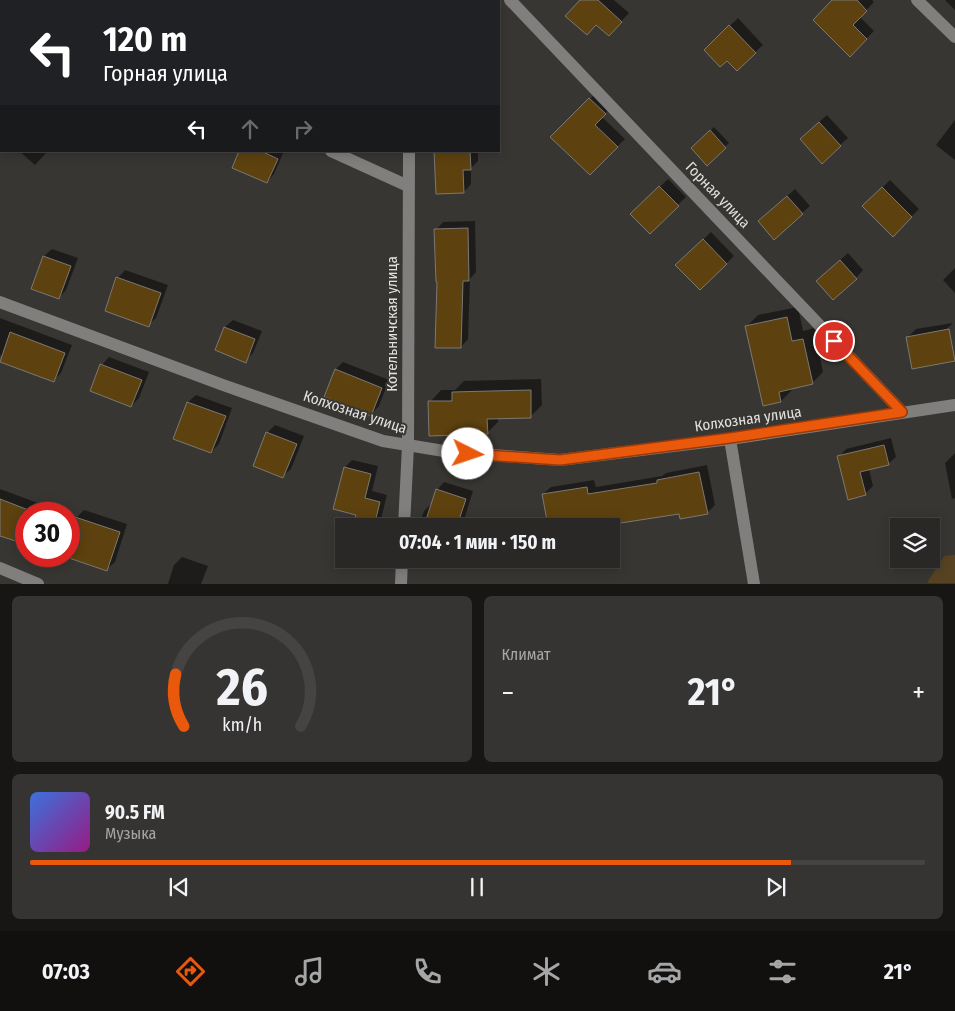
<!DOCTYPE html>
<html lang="ru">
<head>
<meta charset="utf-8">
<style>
  body { margin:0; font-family:"Fira Sans Condensed",sans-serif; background:#363432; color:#f1f3f6; height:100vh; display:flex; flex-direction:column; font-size:19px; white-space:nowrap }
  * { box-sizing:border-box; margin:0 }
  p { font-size:16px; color:#a5a6a7 }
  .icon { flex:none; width:28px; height:28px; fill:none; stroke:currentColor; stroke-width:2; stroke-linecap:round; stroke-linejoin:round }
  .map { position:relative; height:584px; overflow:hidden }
  .drawer { display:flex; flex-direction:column; gap:12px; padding:12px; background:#171615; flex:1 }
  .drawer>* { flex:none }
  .hud { position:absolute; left:0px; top:0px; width:500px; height:152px; box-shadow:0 2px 12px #0003,0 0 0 1px #464443; background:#202124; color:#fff; overflow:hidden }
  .tools { position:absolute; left:890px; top:518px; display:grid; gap:10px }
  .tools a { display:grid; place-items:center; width:50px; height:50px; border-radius:0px; background:#2a2826; box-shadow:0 2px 12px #0003,0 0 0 1px #464443; font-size:25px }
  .speed { position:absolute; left:15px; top:502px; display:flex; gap:10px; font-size:25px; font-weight:700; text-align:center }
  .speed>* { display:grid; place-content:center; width:65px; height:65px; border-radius:50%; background:#2a2826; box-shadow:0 2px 12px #0003,0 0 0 1px #464443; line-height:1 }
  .speed .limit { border:8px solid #d22; background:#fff; color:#111 }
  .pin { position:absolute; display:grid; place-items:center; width:42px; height:42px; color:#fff; margin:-21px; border:2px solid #fff; border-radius:50%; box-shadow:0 1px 5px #0007 }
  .me { position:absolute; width:55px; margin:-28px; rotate:94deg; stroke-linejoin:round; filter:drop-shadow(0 0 4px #0008) }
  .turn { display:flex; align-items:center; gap:18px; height:105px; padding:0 20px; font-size:22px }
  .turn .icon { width:65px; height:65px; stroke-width:2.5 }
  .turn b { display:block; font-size:35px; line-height:42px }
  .lanes { display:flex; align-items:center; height:48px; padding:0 20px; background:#0003; justify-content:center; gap:25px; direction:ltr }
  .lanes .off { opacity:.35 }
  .big { font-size:38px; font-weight:700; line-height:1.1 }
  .drawer .widget { flex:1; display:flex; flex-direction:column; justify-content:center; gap:8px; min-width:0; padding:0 18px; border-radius:8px; background:#363432 }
  .drawer .dial { align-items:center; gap:0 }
  .dial svg { height:130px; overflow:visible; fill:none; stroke:#464443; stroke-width:7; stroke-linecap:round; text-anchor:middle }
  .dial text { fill:#f1f3f6; stroke:none }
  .song { display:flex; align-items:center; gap:15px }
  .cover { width:60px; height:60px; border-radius:8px; background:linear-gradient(135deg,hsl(220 70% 55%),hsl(310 70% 35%)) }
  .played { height:5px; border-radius:2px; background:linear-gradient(90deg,#ea580c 85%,#464443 85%) }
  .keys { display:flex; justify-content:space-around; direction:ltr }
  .heat { display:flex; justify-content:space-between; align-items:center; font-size:28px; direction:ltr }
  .drawer .tiles { flex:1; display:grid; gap:12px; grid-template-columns:1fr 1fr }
  .widget:last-child { grid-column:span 2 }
  .trip { position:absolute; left:335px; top:518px; width:285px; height:50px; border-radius:0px; background:#2a2826; box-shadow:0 2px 12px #0003,0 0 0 1px #464443; font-weight:700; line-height:50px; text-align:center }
  .tabs { display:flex; height:80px; justify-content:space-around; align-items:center; background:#11100f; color:#a5a6a7 }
  .tabs .icon { width:35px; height:35px }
  .tabs .current { color:#ea580c }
  .tabs b { font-size:22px; color:#f1f3f6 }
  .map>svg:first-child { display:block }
  .green { fill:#574322 }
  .shadow { fill:#0007 }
  .building { fill:#5d420f; stroke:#7b7874 }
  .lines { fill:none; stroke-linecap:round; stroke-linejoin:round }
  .minor { stroke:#807f7d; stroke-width:12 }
  .route-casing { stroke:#983908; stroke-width:12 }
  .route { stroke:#ea580c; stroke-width:9 }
  .labels { text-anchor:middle; stroke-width:4; stroke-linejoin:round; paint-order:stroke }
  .street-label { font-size:15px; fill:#e3e1df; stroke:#383632 }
</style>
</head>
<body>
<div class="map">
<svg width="955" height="584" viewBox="0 0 955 584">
  <rect width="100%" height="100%" fill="#383632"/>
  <!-- green -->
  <path class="green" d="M955,555v28h-28l17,-27z"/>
  <!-- shadow -->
  <path class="shadow" d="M0,0h35l-34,1v33z
    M143,0h37l2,1h-40z
    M438,0h32v1h-32z
    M581,0h33l15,13 -13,14z
    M834,0h38l2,2 -14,15 14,14 -24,24z
    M945,0h10v10z
    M738,18l25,27 -26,24 -10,-10 -22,-9z
    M598,91l14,15 -10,11 23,22 -35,34 -38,-36z
    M827,115l21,23 -8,7 -31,-14z
    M955,120v40l-19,-15z
    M714,127l15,16 -22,21 -15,-16z
    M19,151h29l-13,14z
    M241,151h43l-10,23 -7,8z
    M435,151h43v10l-7,7v16l-7,8z
    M668,179l18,18 -36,35 -18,-18z
    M890,180l29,29 -26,26 -29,-29z
    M795,189l15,17 -8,7 -35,1z
    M475,221l1,51 -6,7 -2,60 -7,8 -25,-117 7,-8z
    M711,232l23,24 -34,33 -23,-24z
    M52,249l26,9 -12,32 -7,8 -26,-10 11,-32z
    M848,253l15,17 -7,8 -31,-4z
    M955,268v25l-12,-13z
    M125,270l43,15 -12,33 -8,7 -30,-47z
    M798,307l5,24 11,-3 9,44 -11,11 -21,5 1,2 -11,11 -34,-75 11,-11z
    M0,318l72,27 -11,28 -8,8 -53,-26z
    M233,320l29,11 -9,22 -8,8 -29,-11 9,-23z
    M953,323l-41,38 -4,-24 8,-8z
    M109,357l40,15 -10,26 -8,8 -39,-16 10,-25z
    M343,362l46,18 -10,26 -8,8 -35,-45z
    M541,379l1,26 -11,11 -33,1v5l-11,11 -57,-31 11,-12h14l9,-9z
    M196,395l36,13 -13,36 -8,8 -36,-14 13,-36z
    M275,425l29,11 -13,33 -8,7 -16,-43z
    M891,438l5,19 -8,7 -19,5 4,17 -8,8 -26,-37 7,-8z
    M955,453v45l-3,1 -7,-36z
    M352,460l26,6 -6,25 15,4 -7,28 -3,3h-23l3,-12 -12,-47z
    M707,465l8,40 -8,8h-27l-83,13h-48l-6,-32 8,-7 43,-7 2,7 66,-11 4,-3z
    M444,482l29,9 -11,35h-43l5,-15 8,-8 5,-13z
    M0,489l38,14 -4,11h-8v17l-6,6 -20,-8z
    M84,510l43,14 -12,38 -8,7 -40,-13h2v-15l7,-23z
    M182,557l26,9 -7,18h-33l6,-19z"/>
  <!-- building -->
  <path class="building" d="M580,0h18l24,22 -13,14 -13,-11 -9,10 -22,-19z
    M832,0h25l10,11 -14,14 14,14 -17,18 -37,-37z
    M729,25l27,28 -19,18 -10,-10 -7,6 -16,-17z
    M589,98l17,16 -11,11 23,22 -28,28 -40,-38z
    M819,122l22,24 -19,18 -22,-25z
    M710,130l16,18 -19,18 -16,-18z
    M239,151h22l17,8 -11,24 -35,-15z
    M434,151h36l1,19h-8l1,23 -28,1z
    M659,186l20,20 -29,28 -20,-20z
    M882,187l30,30 -19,20 -31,-31z
    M787,196l16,18 -29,26 -16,-19z
    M468,228l1,53h-6l-2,67h-26l2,-66h-1l-2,-53z
    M703,239l24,25 -27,26 -25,-25z
    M43,256l28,10 -12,33 -28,-10z
    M840,260l17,19 -24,21 -17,-19z
    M116,277l45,16 -12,34 -44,-16z
    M787,317l5,24 11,-2 10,45 -34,8 2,10 -18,4 -18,-80z
    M224,327l31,12 -9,24 -31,-13z
    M949,329l6,32 -43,8 -6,-32z
    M10,332l55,21 -11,29 -54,-20z
    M100,364l42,16 -11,27 -41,-16z
    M335,369l47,19 -11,28 -47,-19z
    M531,390v28l-44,1 1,15 -59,2 -1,-35h24v-9z
    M187,402l39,14 -15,37 -38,-14z
    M266,432l31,12 -14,34 -30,-12z
    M884,445l5,20 -29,7 6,23 -18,5 -11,-44z
    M344,467l27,7 -6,24 15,4 -6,24h-21l3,-11 -23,-6z
    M699,472l9,42 -28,5 -1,-5 -78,12h-53l-6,-32 45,-7 1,7 69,-11v-3z
    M436,489l30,10 -9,27h-33z
    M0,499l31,12 -1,3h-4v10l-7,18 -19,-6z
    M75,517l45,15 -13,39 -38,-13v-21z"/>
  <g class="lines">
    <!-- minor -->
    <path class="minor" d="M60,0l1,1
      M510,0l392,412
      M917,0l38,37
      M75,1l1,-1
      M411,1v-1
      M0,82l1,-1
      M331,151l77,35
      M0,302l223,83 160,56 67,11 110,8 170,-21 225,-34
      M730,439l24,145
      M404,526l4,-80 1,-295
      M0,568l38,16
      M401,584l1,-25"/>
  </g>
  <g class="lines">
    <defs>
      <path id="route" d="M468,454l92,6 170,-22 172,-26 -68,-71"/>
    </defs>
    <!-- route casing -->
    <use href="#route" class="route-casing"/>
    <!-- route -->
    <use href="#route" class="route"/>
  </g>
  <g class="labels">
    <!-- street labels -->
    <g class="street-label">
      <text transform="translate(718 195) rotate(46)" y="5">Горная улица</text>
      <text transform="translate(392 324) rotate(-90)" y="5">Котельничская улица</text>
      <text transform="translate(355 412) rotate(18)" y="5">Колхозная улица</text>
      <text transform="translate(748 419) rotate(-8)" y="5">Колхозная улица</text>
    </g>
  </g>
</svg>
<div class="tools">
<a><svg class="icon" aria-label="layers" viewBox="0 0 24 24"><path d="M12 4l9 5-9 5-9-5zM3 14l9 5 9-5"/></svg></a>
</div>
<div class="speed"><div class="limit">30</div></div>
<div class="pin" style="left:834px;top:341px;background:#d93025"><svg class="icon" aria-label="arrive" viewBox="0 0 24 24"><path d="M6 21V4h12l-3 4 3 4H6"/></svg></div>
<svg class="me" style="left:468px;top:454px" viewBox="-20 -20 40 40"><circle r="19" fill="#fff"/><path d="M0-13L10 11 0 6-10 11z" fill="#ea580c"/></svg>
<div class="trip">07:04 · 1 мин · 150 m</div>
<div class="hud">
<div class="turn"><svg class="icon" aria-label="left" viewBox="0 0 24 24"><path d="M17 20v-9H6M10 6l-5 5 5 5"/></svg><div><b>120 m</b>Горная улица</div></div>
<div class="lanes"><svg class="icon" aria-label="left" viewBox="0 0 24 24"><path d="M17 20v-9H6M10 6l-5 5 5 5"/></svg><svg class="icon off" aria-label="ahead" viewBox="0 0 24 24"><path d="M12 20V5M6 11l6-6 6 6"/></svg><svg class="icon off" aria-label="right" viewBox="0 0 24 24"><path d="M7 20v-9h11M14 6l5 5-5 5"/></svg></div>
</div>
</div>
<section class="drawer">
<div class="tiles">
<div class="widget dial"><svg viewBox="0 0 100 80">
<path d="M14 69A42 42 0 1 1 86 69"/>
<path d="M14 69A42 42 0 0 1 9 37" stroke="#ea580c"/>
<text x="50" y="56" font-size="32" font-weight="700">26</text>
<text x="50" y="72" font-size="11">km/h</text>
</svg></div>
<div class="widget"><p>Климат</p>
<div class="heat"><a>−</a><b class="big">21°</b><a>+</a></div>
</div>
<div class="widget">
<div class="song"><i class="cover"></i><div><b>90.5 FM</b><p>Музыка</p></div></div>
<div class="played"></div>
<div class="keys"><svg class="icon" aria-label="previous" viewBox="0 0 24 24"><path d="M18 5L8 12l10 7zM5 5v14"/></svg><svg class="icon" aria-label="pause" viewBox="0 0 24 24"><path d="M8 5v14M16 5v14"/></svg><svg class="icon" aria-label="next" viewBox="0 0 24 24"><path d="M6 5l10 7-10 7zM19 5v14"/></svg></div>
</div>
</div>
</section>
<nav class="tabs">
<b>07:03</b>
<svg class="icon current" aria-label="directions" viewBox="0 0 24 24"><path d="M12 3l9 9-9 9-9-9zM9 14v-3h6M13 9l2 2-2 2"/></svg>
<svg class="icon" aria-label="music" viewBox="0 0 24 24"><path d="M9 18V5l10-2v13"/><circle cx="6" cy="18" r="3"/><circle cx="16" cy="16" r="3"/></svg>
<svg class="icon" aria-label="phone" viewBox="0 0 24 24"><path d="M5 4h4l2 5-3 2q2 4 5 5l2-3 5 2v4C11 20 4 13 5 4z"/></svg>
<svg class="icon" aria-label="climate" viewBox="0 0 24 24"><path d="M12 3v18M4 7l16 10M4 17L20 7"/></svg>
<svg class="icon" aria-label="car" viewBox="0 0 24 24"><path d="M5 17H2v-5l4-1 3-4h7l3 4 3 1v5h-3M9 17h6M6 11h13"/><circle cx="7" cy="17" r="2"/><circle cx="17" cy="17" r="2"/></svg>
<svg class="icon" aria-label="filters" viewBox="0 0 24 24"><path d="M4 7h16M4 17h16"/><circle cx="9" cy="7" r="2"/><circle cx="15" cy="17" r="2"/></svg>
<b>21°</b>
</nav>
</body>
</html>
